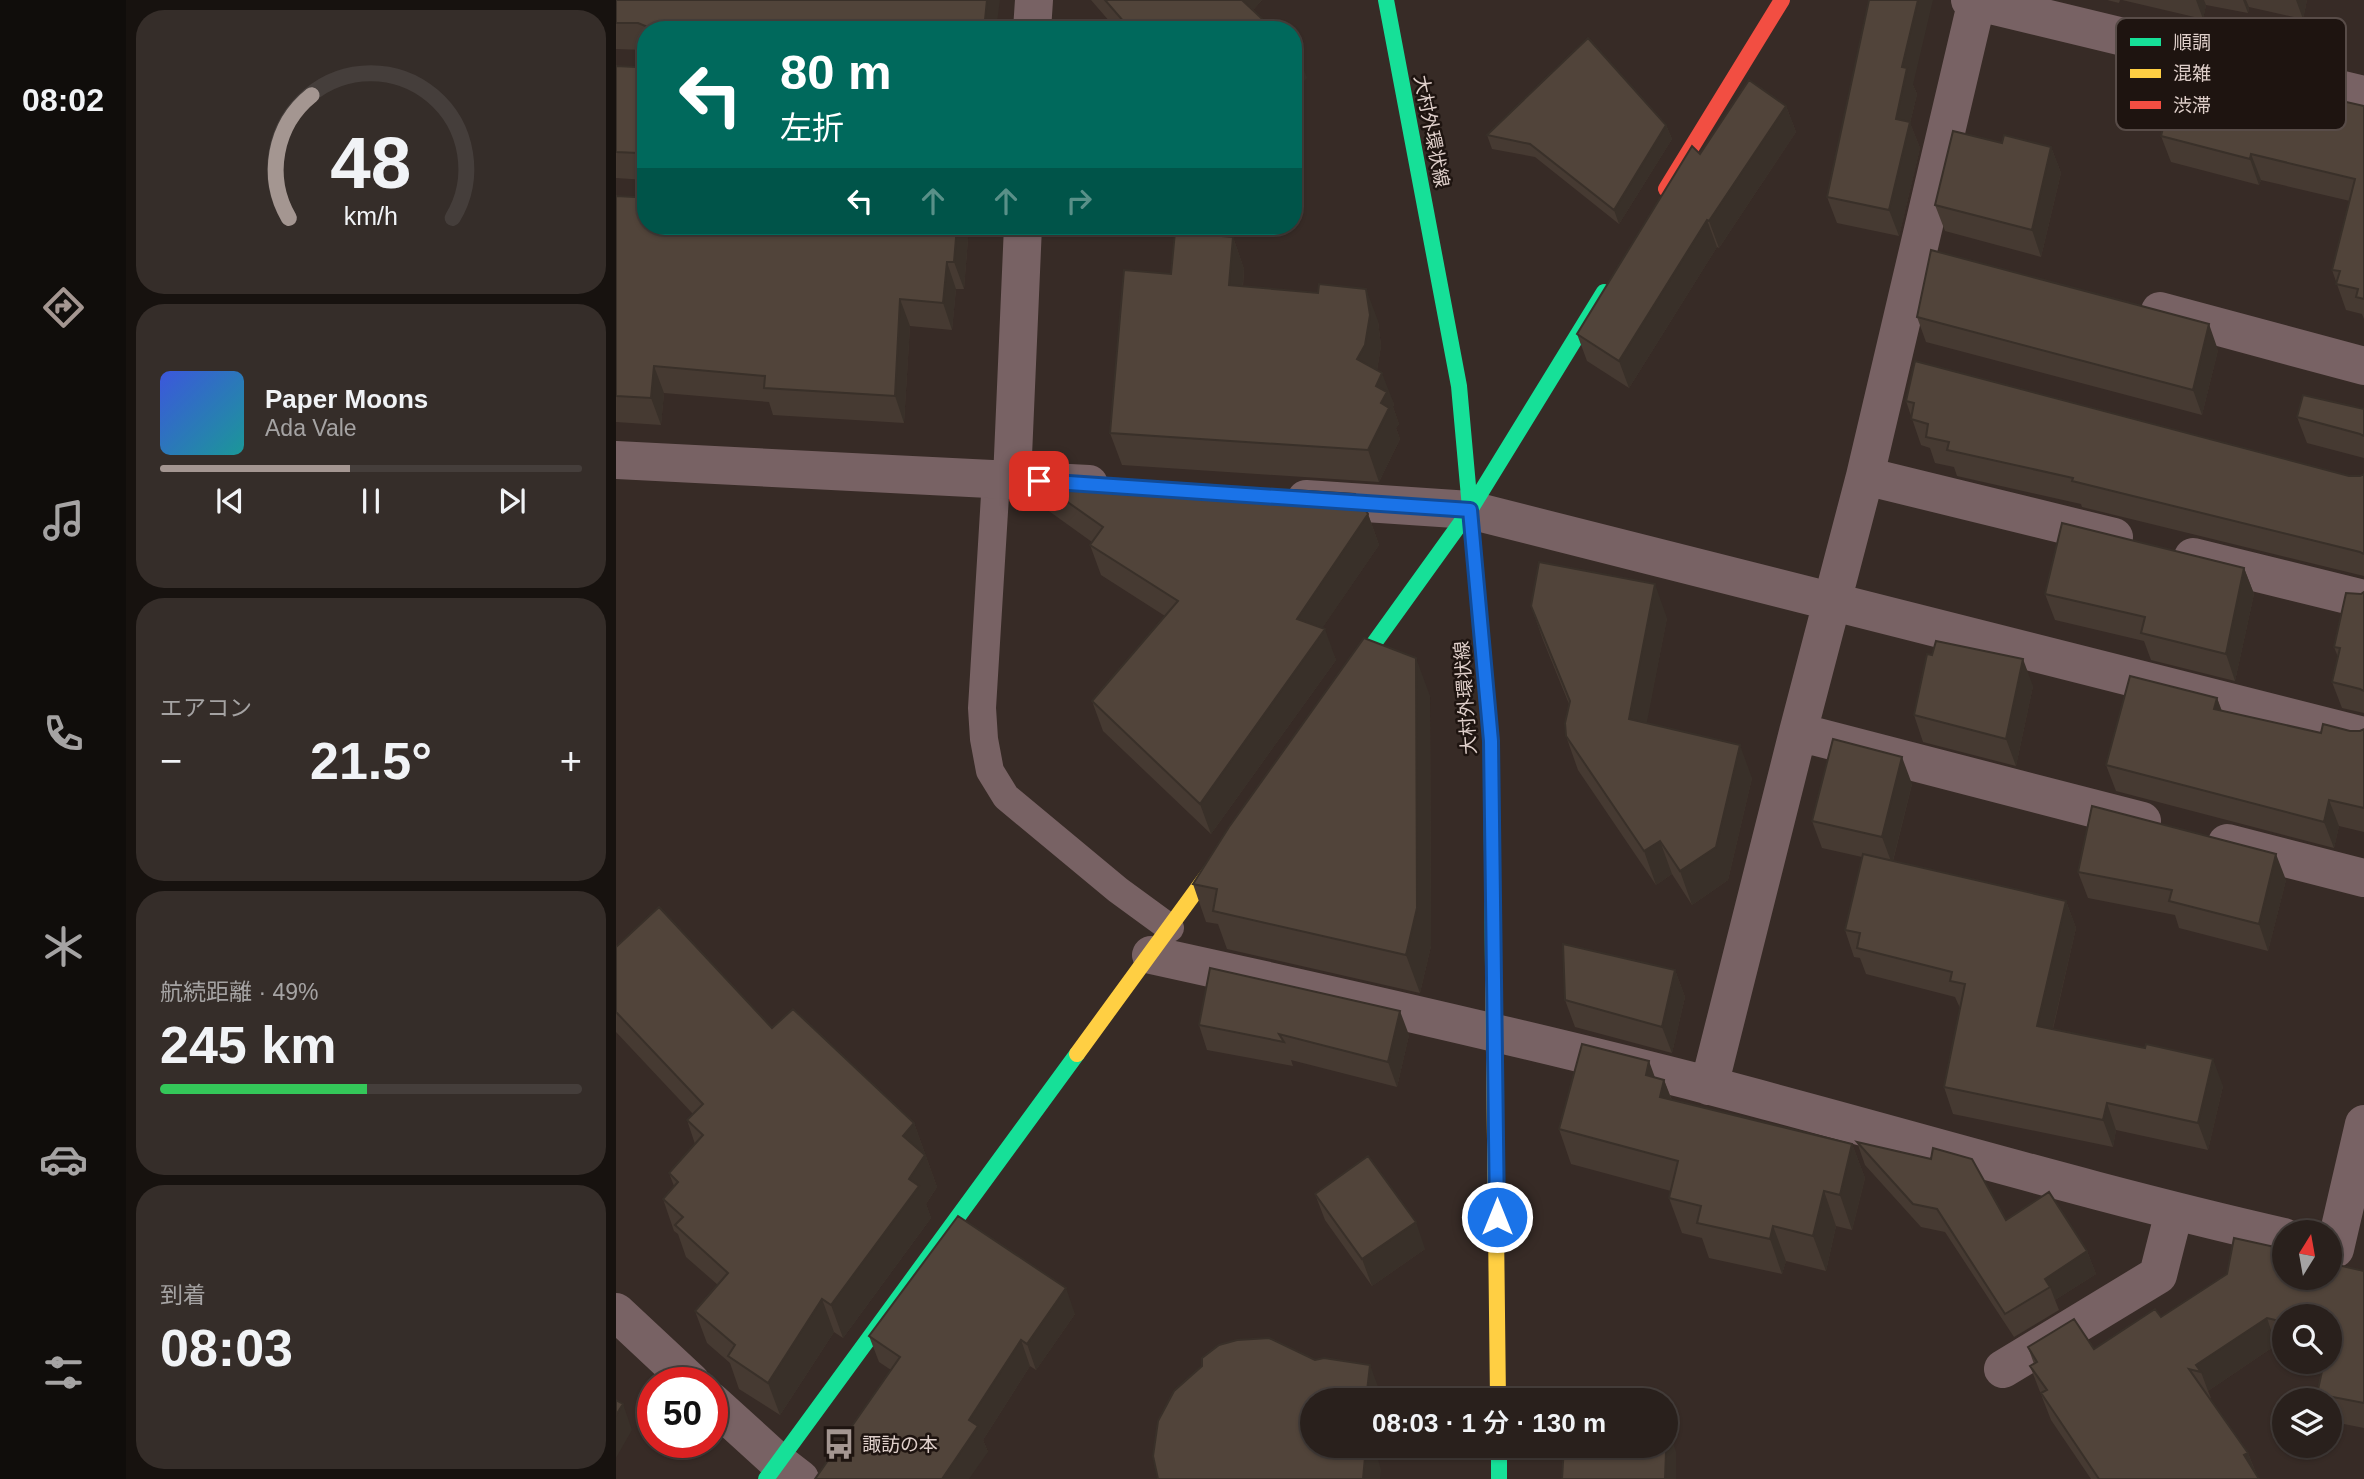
<!DOCTYPE html>
<html lang="ja">
<head>
<meta charset="utf-8">
<style>
  body { margin:0; font-family:Helvetica,"Noto Sans JP",sans-serif; background:#352d29; color:#f1f3f6; height:100vh; display:flex; flex-direction:column; font-size:26px; white-space:nowrap }
  * { box-sizing:border-box; margin:0 }
  p { font-size:23px; color:#a5a3a3 }
  .icon { flex:none; width:38px; height:38px; fill:none; stroke:currentColor; stroke-width:2; stroke-linecap:round; stroke-linejoin:round }
  .map { position:relative; flex:1; overflow:hidden }
  .panel { display:flex; flex-direction:column; gap:10px; padding:10px; background:#17120f; width:490px }
  .panel>* { flex:none }
  .hud { position:absolute; left:21px; top:21px; width:665px; height:214px; border-radius:28px; box-shadow:0 2px 5px #0004,0 0 0 2px #453e3b; background:#00695c; color:#fff; overflow:hidden }
  .needle { width:46px; rotate:11deg }
  .controls { position:absolute; left:1656px; top:1220px; display:grid; gap:14px }
  .controls a { display:grid; place-items:center; width:70px; height:70px; border-radius:50%; background:#29201c; box-shadow:0 2px 5px #0004,0 0 0 2px #453e3b; font-size:35px }
  .speed { position:absolute; left:21px; top:1367px; display:flex; gap:14px; font-size:35px; font-weight:700; text-align:center }
  .speed>* { display:grid; place-content:center; width:91px; height:91px; border-radius:50%; background:#29201c; box-shadow:0 2px 5px #0004,0 0 0 2px #453e3b; line-height:1 }
  .speed .limit { border:10px solid #d22; background:#fff; color:#111 }
  .pin { position:absolute; display:grid; place-items:center; width:60px; height:60px; color:#fff; margin:-30px; border-radius:14px; box-shadow:0 4px 10px #0006 }
  .me { position:absolute; width:77px; margin:-38px; rotate:0deg; stroke-linejoin:round; filter:drop-shadow(0 0 5px #0008) }
  .turn { display:flex; align-items:center; gap:24px; height:147px; padding:0 28px; font-size:32px }
  .turn .icon { width:91px; height:91px; stroke-width:2.5 }
  .turn b { display:block; font-size:49px; line-height:60px }
  .lanes { display:flex; align-items:center; height:66px; padding:0 28px; background:#0003; justify-content:center; gap:35px; direction:ltr }
  .lanes .off { opacity:.35 }
  .big { font-size:52px; font-weight:600; line-height:1.1 }
  .panel .card { flex:1; display:flex; flex-direction:column; justify-content:center; gap:10px; min-width:0; padding:0 24px; border-radius:28px; background:#352d29 }
  .panel .dial { align-items:center; gap:0 }
  .dial svg { height:182px; overflow:visible; fill:none; stroke:#453e3b; stroke-width:7; stroke-linecap:round; text-anchor:middle }
  .dial text { fill:#f1f3f6; stroke:none }
  .song { display:flex; align-items:center; gap:21px }
  .cover { width:84px; height:84px; border-radius:10px; background:linear-gradient(135deg,hsl(230 70% 55%),hsl(180 70% 35%)) }
  .played { height:7px; border-radius:4px; background:linear-gradient(90deg,#a49691 45%,#453e3b 45%) }
  .keys { display:flex; justify-content:space-around; direction:ltr }
  .heat { display:flex; justify-content:space-between; align-items:center; font-size:38px; direction:ltr }
  .charge { height:10px; border-radius:5px; background:linear-gradient(90deg,#34c759 49%,#453e3b 0) }
  .trip { position:absolute; left:684px; top:1388px; width:378px; height:70px; border-radius:35px; background:#29201c; box-shadow:0 2px 5px #0004,0 0 0 2px #453e3b; font-weight:600; line-height:70px; text-align:center }
  main { display:flex; flex:1; min-height:0 }
  .dock { display:flex; flex-direction:column; width:126px; justify-content:space-around; align-items:center; background:#100d0b; color:#a5a3a3 }
  .dock .icon { width:49px; height:49px }
  .dock .on { color:#a49691 }
  .dock b { font-size:32px; color:#f1f3f6 }
  .map>svg:first-child { display:block }
  .lines { fill:none; stroke-linecap:round; stroke-linejoin:round }
  .lane { stroke:#786264; stroke-width:28 }
  .street { stroke:#786264; stroke-width:38 }
  .fast { stroke:#16e098; stroke-width:16 }
  .slow { stroke:#ffcf43; stroke-width:16 }
  .jam { stroke:#f24e42; stroke-width:16 }
  .wall { fill:#463a32 }
  .shaded-wall { fill:#393029 }
  .building { fill:#51443a; stroke:#393029; stroke-width:2 }
  .route-casing { stroke:#114b97; stroke-width:18 }
  .route { stroke:#1a73e8; stroke-width:12 }
  .labels { text-anchor:middle; stroke-width:5; stroke-linejoin:round; paint-order:stroke }
  .street-label { font-size:19px; fill:#dfcfca; stroke:#1e1410 }
  .poi-label { font-size:19px; fill:#dfcfca; stroke:#1e1410; text-anchor:start }
  .key { fill:#1e1410; stroke:#584c48; stroke-width:2 }
  .key-label { font-size:19px; fill:#dfcfca }
</style>
</head>
<body>
<main>
<nav class="dock">
<b>08:02</b>
<svg class="icon on" aria-label="directions" viewBox="0 0 24 24"><path d="M12 3l9 9-9 9-9-9zM9 14v-3h6M13 9l2 2-2 2"/></svg>
<svg class="icon" aria-label="music" viewBox="0 0 24 24"><path d="M9 18V5l10-2v13"/><circle cx="6" cy="18" r="3"/><circle cx="16" cy="16" r="3"/></svg>
<svg class="icon" aria-label="phone" viewBox="0 0 24 24"><path d="M5 4h4l2 5-3 2q2 4 5 5l2-3 5 2v4C11 20 4 13 5 4z"/></svg>
<svg class="icon" aria-label="climate" viewBox="0 0 24 24"><path d="M12 3v18M4 7l16 10M4 17L20 7"/></svg>
<svg class="icon" aria-label="car" viewBox="0 0 24 24"><path d="M5 17H2v-5l4-1 3-4h7l3 4 3 1v5h-3M9 17h6M6 11h13"/><circle cx="7" cy="17" r="2"/><circle cx="17" cy="17" r="2"/></svg>
<svg class="icon" aria-label="filters" viewBox="0 0 24 24"><path d="M4 7h16M4 17h16"/><circle cx="9" cy="7" r="2"/><circle cx="15" cy="17" r="2"/></svg>
</nav>
<section class="panel">
<div class="card dial"><svg viewBox="0 0 100 80">
<path d="M14 69A42 42 0 1 1 86 69"/>
<path d="M14 69A42 42 0 0 1 24 15" stroke="#a49691"/>
<text x="50" y="56" font-size="32" font-weight="700">48</text>
<text x="50" y="72" font-size="11">km/h</text>
</svg></div>
<div class="card">
<div class="song"><i class="cover"></i><div><b>Paper Moons</b><p>Ada Vale</p></div></div>
<div class="played"></div>
<div class="keys"><svg class="icon" aria-label="previous" viewBox="0 0 24 24"><path d="M18 5L8 12l10 7zM5 5v14"/></svg><svg class="icon" aria-label="pause" viewBox="0 0 24 24"><path d="M8 5v14M16 5v14"/></svg><svg class="icon" aria-label="next" viewBox="0 0 24 24"><path d="M6 5l10 7-10 7zM19 5v14"/></svg></div>
</div>
<div class="card"><p>エアコン</p>
<div class="heat"><a>−</a><b class="big">21.5°</b><a>+</a></div>
</div>
<div class="card"><p>航続距離 · 49%</p><b class="big">245 km</b><div class="charge"></div></div>
<div class="card"><p>到着</p><b class="big">08:03</b></div>
</section>
<div class="map">
<svg width="1748" height="1479" viewBox="0 0 1748 1479">
  <rect width="100%" height="100%" fill="#372b26"/>
  <g class="lines">
    <!-- lane -->
    <path class="lane" d="M380,479l-14,229 2,31 6,32 16,26 112,93 52,38"/>
    <!-- street -->
    <path class="street" d="M1354,0l394,95
      M416,30l2,-30
      M1544,311l204,55
      M0,460l473,24
      M1249,476l249,61
      M396,479l11,-253
      M690,499l164,11 894,226
      M1577,557l171,42
      M1182,732l344,89
      M1611,843l137,35
      M535,955c187,41 374,83 560,131 191,50 380,107 573,151
      M1093,1086l89,-354 67,-256 112,-476
      M1719,1249l29,-125
      M0,1312l75,70
      M1387,1369l155,-94 16,-63
      M96,1402l66,60 22,17"/>
    <!-- fast -->
    <path class="fast" d="M770,0l73,386 32,355 2,225
      M728,685l126,-175 134,-218
      M883,1446v33
      M150,1479l311,-425"/>
    <!-- slow -->
    <path class="slow" d="M877,966l5,434
      M461,1054l148,-203"/>
    <!-- jam -->
    <path class="jam" d="M1050,189l116,-189"/>
  </g>
  <!-- wall -->
  <path class="wall" d="M0,0l380,30h-350v20l-30,-1z
    M475,0h171l-9,10 21,20h-157z
    M1491,0h13l-1,3z
    M1506,0h185l-4,19 -54,-12 -1,6 -42,-8 -3,14z
    M30,65v115l-30,-2v-112l20,1z
    M1297,85l4,9 -7,29 10,25 -21,88 -62,-13 -10,-26z
    M1659,91l89,15v213l-2,-5 -16,-4 -14,-40 18,-69 -89,-21 -2,5 -88,-23 -10,-26z
    M1170,106l10,26 -77,116 -2,-1 -88,141 -42,-27 -10,-27 123,-180z
    M1050,125l6,14 -53,85 -84,-67 -43,-8 -5,-14z
    M1386,143l49,4 10,26 -20,84 -96,-26 -10,-26z
    M0,196l30,30h323l-5,63h-8l-4,41 -42,-4 -6,97 -131,-8 -4,-13 -105,-9 -3,32 -45,-3z
    M617,237l11,32 -1,17 135,35 3,25 -4,24 17,34 -1,3 6,17 -3,4 4,11 -21,43 -257,-17 -12,-32 61,-159z
    M1301,317l301,33 -16,65 -276,-73z
    M1290,401l443,75h11l4,-2v102l-282,-69 -1,-3 -124,-28 -3,-9 -19,-4 -5,-15 -9,-3z
    M1748,409v49l-57,-15 -10,-26z
    M419,479l333,35 11,31 -57,83 14,32 -125,174 -108,-103 -11,-30 73,-85 -64,-41 -11,-30 2,-3 -46,-33z
    M1628,568l10,26 -19,87 -84,-21 -7,-19 -89,-21 -10,-26z
    M1748,592v121l-22,-5 -10,-26 6,-25 -4,-10 27,-53z
    M915,606l136,12 -21,106 106,54 -24,102 -36,25 -20,-31 -16,11 -78,-115 -12,-34 3,-32 -26,-64z
    M1417,686l-17,80 -93,-24 -9,-27z
    M814,696l1,250 -11,47 -193,-44 -9,-25 -12,-2 -13,-38z
    M1601,698l5,13 99,22 39,-2 4,-2v103l-25,-6 -5,22 -218,-57 -10,-26z
    M1296,784l-19,77 173,40 10,27 -23,101 170,57 -15,64 -92,-20 -3,17 -160,-33 -9,-27 16,-79 -5,-11 -89,-23 -6,-16 -6,-1 -9,-27 17,-73 -40,-9 -10,-27z
    M1462,872l208,8 -18,71 -89,-23 -4,-13 -87,-17z
    M0,947l156,81 142,95 23,64 -11,17 5,14 -88,120 -9,-6 -54,83 -41,-26 -9,-26 -23,-20 -12,-32 23,-26 -32,-28 -8,-23 -4,-3 -11,-32 11,-13 -5,-13 26,-29 -8,-24 6,-6 -77,-82z
    M1059,970l10,27 -13,56 -97,-26 -10,-27z
    M583,1025l210,10 -12,52 -106,-27 2,6 -86,-16z
    M1039,1078l9,2 8,20 180,44 13,34 -13,52 -16,-4 -10,45 -40,-10 -4,13 -73,-16 -7,-20 -20,-5 -13,-35 2,-7 -100,-27 -12,-35z
    M1241,1142l149,78 81,31 9,23 -41,26 4,10 -45,27 -69,-105 -24,-5 -56,-62z
    M699,1194l110,55 -53,37 -47,-66z
    M1748,1271v157l-35,-7v-21h-10l-2,-6 12,-32v-46h-45v31l-8,-2 -68,46 3,7h-2l39,55 8,20 3,6h-168l-40,-59 -21,-54 4,-2 -6,-17 66,2 67,-32 123,-39z
    M459,1314l-39,56 -6,-4 -47,74 5,12 -97,-82 -12,-8 -10,-26z"/>
  <!-- shaded-wall -->
  <path class="shaded-wall" d="M371,0h13l-4,30h-12z
    M621,0h25l-18,20z
    M1302,0h15l-20,85 4,9 -7,29 10,25 -21,88 -10,-26 7,-91 6,-52z
    M1580,0h8l2,5 -3,14z
    M1627,0h3l3,7 -1,6z
    M1680,0h11l-4,19z
    M681,51l10,27 -14,14v-37z
    M1170,106l10,26 -77,116 -10,-27z
    M1050,125l6,14 -53,85 -5,-14z
    M1435,147l10,26 -20,84 -9,-27z
    M1635,154l10,26 -2,5 -9,-26z
    M1091,220l10,27 -88,141 -10,-27z
    M341,226h12l-5,63 -10,-27z
    M617,237l11,32 -4,48 -11,-32z
    M331,262l9,27 -4,41 -9,-27z
    M750,289l12,32 3,25 -5,30 -19,-17z
    M284,299l10,27 -6,97 -9,-27z
    M1593,324l9,26 -16,65 -9,-25z
    M38,366l10,27 -3,32 -10,-27z
    M766,373l12,31 -1,3 6,17 -3,4 4,11 -21,43 -11,-32 8,-64z
    M752,514l11,31 -71,104 -11,-30z
    M1628,568l10,26 -19,87 -9,-27z
    M1039,584l12,34 -26,135 -12,-34z
    M709,629l11,31 -125,174 -11,-30z
    M800,658l14,38 1,250 -11,47 -14,-38z
    M1407,659l10,27 -17,80 -10,-27z
    M1601,698l9,26 -12,-15z
    M1124,745l12,33 -24,102 -36,25 -12,-34z
    M1286,757l10,27 -20,80 -10,-27z
    M1713,800l10,26 -5,22 -10,-26z
    M1044,841l12,33 -16,11 -12,-34z
    M1660,854l10,26 -18,71 -9,-27z
    M1450,901l10,27 -29,125 -10,-27z
    M1059,970l10,27 -13,56 -10,-26z
    M784,1011l9,24 -12,52 -9,-25z
    M1597,1059l10,27 -15,64 -10,-27z
    M1033,1061l12,33 3,-14 13,35 -16,-15 -15,-25z
    M1491,1103l9,27 -3,17 -10,-27z
    M298,1123l23,64 -11,17 5,14 -88,120 -12,-33 78,-126 -6,-43z
    M1236,1144l13,34 -13,52 -12,-35z
    M1208,1191l12,35 -10,45 -13,-35z
    M800,1222l9,27 -53,37 -10,-27z
    M1157,1226l13,35 -4,13 -12,-35z
    M1471,1251l9,23 -41,26 -5,-13 -5,-8z
    M450,1288l9,26 -39,56 -9,-26z
    M206,1299l12,33 -54,83 -12,-32z
    M1651,1318l9,27 -68,46 -7,-19 -5,-7z
    M405,1340l9,26 -47,74 5,12 -19,27h-27l27,-59z
    M754,1365l13,35h-17z
    M7,1404l9,26 -16,28v-43z
    M1051,1425l9,27v27h-11z
    M750,1446h13l-1,13 3,11 -1,9h-17z
    M1632,1453l10,26 -14,-24z"/>
  <!-- building -->
  <path class="building" d="M0,0h371l-3,30h-333l-3,-3 -10,-4h-22z
    M489,0h137l32,30h-143z
    M1253,0h49l-16,67 5,1 -11,51 14,3 -21,88 -62,-13z
    M972,38l78,87 -52,85 -84,-66 -43,-9z
    M30,65v91l-8,-3 -22,-1v-86l20,1z
    M1562,67l97,24 1,-5 88,20v193l-8,-2 2,-8 -22,-5 4,-13 -8,-1 23,-91 -104,-25 -1,5 -89,-23z
    M1133,80l37,26 -77,115 -2,-1 -88,141 -42,-27 115,-188 8,8z
    M1337,131l49,12 2,-8 47,12 -19,83 -97,-25z
    M30,195v31h311l-3,36h-7l-4,41 -43,-4 -5,97 -131,-8 1,-12 -111,-10 -3,32 -35,-2v-200l19,1z
    M559,232l58,5 -4,48 89,8 1,-9 47,5 4,26 -5,30 -8,14 25,14 -6,13 11,6 -6,11 8,5 -21,42 -258,-17 14,-163 47,4z
    M1315,250l278,74 -16,66 -276,-73z
    M1299,361l434,115h11l4,-2v80l-4,-2 -288,-71 1,-3 -126,-28 2,-8 -23,-5 2,-13 -17,-5 3,-16 -8,-2z
    M1687,395l61,14v27l-4,-2 -63,-17z
    M491,478l248,16 13,20 -71,105 28,10 -125,175 -108,-103 86,-100 -88,-56 13,-18 -68,-48 71,4z
    M1446,523l182,45 -18,86 -85,-21 4,-16 -100,-23z
    M923,562l116,22 -26,135 111,26 -24,102 -36,24 -20,-30 -16,10 -78,-115 -1,-13 5,-22 -39,-95z
    M1748,592v99l-4,-2 -28,-7 8,-34 -6,-1 12,-54 15,1z
    M748,638l52,20 1,250 -11,47 -193,-44 4,-22 -24,-5 36,-57z
    M1320,641l87,18 -17,80 -92,-24 13,-61 5,1z
    M1514,676l87,22 -3,11 107,24 2,-9 27,7h10l4,-2v79l-35,-8 -5,22 -218,-57z
    M1217,739l69,18 -20,80 -70,-16z
    M1476,806l184,48 -17,70 -90,-23 3,-11 -94,-18z
    M1247,854l203,47 -29,125 108,22 1,-4 67,15 -15,64 -91,-20 -4,17 -159,-33 21,-103 -15,-3 2,-9 -95,-24 3,-15 -15,-3z
    M43,907l113,121 21,-19 121,114 -11,13 22,19 -16,24 10,7 -88,119 -9,-6 -54,84 -40,-27 7,-11 -40,-34 33,-38 -53,-48 8,-8 -20,-18 15,-17 -9,-9 34,-38 -16,-15 16,-16 -87,-92v-65z
    M947,944l112,26 -13,57 -97,-27z
    M594,968l190,43 -12,51 -109,-28 5,8 -85,-17z
    M966,1044l67,17 -3,14 18,5 -4,17 192,47 -12,51 -16,-4 -11,45 -40,-10 -3,13 -73,-16 4,-17 -32,-8 9,-37 -119,-32z
    M1241,1142l74,17 2,-11 39,11 34,61 43,-28 38,59 -42,28 5,8 -45,27 -68,-105 -24,-5z
    M752,1156l48,66 -54,37 -47,-65z
    M342,1216l108,72 -39,56 -6,-4 -52,80 9,6 -36,53h-127l85,-122 -31,-21z
    M1618,1238l50,11v29h45v-15l35,8v132l-47,-9 7,-32h5v-46h-45v6l-17,-4 -71,47 5,7 -12,-3 59,84 -4,2 15,24h-160l-58,-86 6,-3 -17,-24 7,-4 -9,-15 46,-28 20,30 61,-40 6,8 66,-43z
    M653,1338l46,22 9,-2 46,7 -4,35h-54v46h54l-3,33h-205l-5,-23 5,-35 16,-30 28,-25v-8l17,-13 18,-5z
    M0,1400l7,4 -7,11z
    M1050,1425h1l-2,54h-103l2,-33h102z"/>
  <g class="lines">
    <defs>
      <path id="route" d="M423,481l431,29 21,231 6,476"/>
    </defs>
    <!-- route casing -->
    <use href="#route" class="route-casing"/>
    <!-- route -->
    <use href="#route" class="route"/>
  </g>
  <!-- icons -->
  <defs>
    <symbol id="bus-bare" viewBox="-9 -9 18 18"><path d="M-5-6H5V4H4V6H2V4H-2V6H-4V4H-5ZM-3.5-4V0h7V-4ZM-3.5 1.2v1.5H-2V1.2ZM2 1.2v1.5H3.5V1.2Z" fill="#a49691" stroke="#1e1410" stroke-width="2.5" paint-order="stroke"/></symbol>
  </defs>
  <g fill-rule="evenodd">
    <use href="#bus-bare" x="201" y="1422" width="44" height="44"/>
  </g>
  <g class="labels">
    <!-- street labels -->
    <g class="street-label">
      <text transform="translate(816 131) rotate(79)" y="7">大村外環状線</text>
      <text transform="translate(849 698) rotate(-94)" y="7">大村外環状線</text>
    </g>
    <!-- poi labels -->
    <g class="poi-label">
      <text x="246" y="1451">諏訪の本</text>
    </g>
  </g>
  <!-- legend -->
  <rect x="1500" y="18" width="230" height="112" rx="10" class="key"/>
  <rect x="1514" y="38" width="31" height="8" fill="#16e098"/>
  <rect x="1514" y="69" width="31" height="9" fill="#ffcf43"/>
  <rect x="1514" y="101" width="31" height="8" fill="#f24e42"/>
  <g class="key-label">
    <text x="1557" y="49">順調</text>
    <text x="1557" y="80">混雑</text>
    <text x="1557" y="112">渋滞</text>
  </g>
</svg>
<div class="controls">
<a><svg class="needle" viewBox="-14 -14 28 28"><path d="M0-13l5 13h-10z" fill="#e53935"/><path d="M0 13l5-13h-10z" fill="#a5a3a3"/></svg></a>
<a><svg class="icon" aria-label="search" viewBox="0 0 24 24"><circle cx="10" cy="10" r="6"/><path d="M15 15l6 6"/></svg></a>
<a><svg class="icon" aria-label="layers" viewBox="0 0 24 24"><path d="M12 4l9 5-9 5-9-5zM3 14l9 5 9-5"/></svg></a>
</div>
<div class="speed"><div class="limit">50</div></div>
<div class="pin" style="left:423px;top:481px;background:#d93025"><svg class="icon" aria-label="arrive" viewBox="0 0 24 24"><path d="M6 21V4h12l-3 4 3 4H6"/></svg></div>
<svg class="me" style="left:881px;top:1217px" viewBox="-20 -20 40 40"><circle r="17" fill="#1a73e8" stroke="#fff" stroke-width="3"/><path d="M0-11L8 9 0 5-8 9z" fill="#fff"/></svg>
<div class="trip">08:03 · 1 分 · 130 m</div>
<div class="hud">
<div class="turn"><svg class="icon" aria-label="left" viewBox="0 0 24 24"><path d="M17 20v-9H6M10 6l-5 5 5 5"/></svg><div><b>80 m</b>左折</div></div>
<div class="lanes"><svg class="icon" aria-label="left" viewBox="0 0 24 24"><path d="M17 20v-9H6M10 6l-5 5 5 5"/></svg><svg class="icon off" aria-label="ahead" viewBox="0 0 24 24"><path d="M12 20V5M6 11l6-6 6 6"/></svg><svg class="icon off" aria-label="ahead" viewBox="0 0 24 24"><path d="M12 20V5M6 11l6-6 6 6"/></svg><svg class="icon off" aria-label="right" viewBox="0 0 24 24"><path d="M7 20v-9h11M14 6l5 5-5 5"/></svg></div>
</div>
</div>
</main>
</body>
</html>
